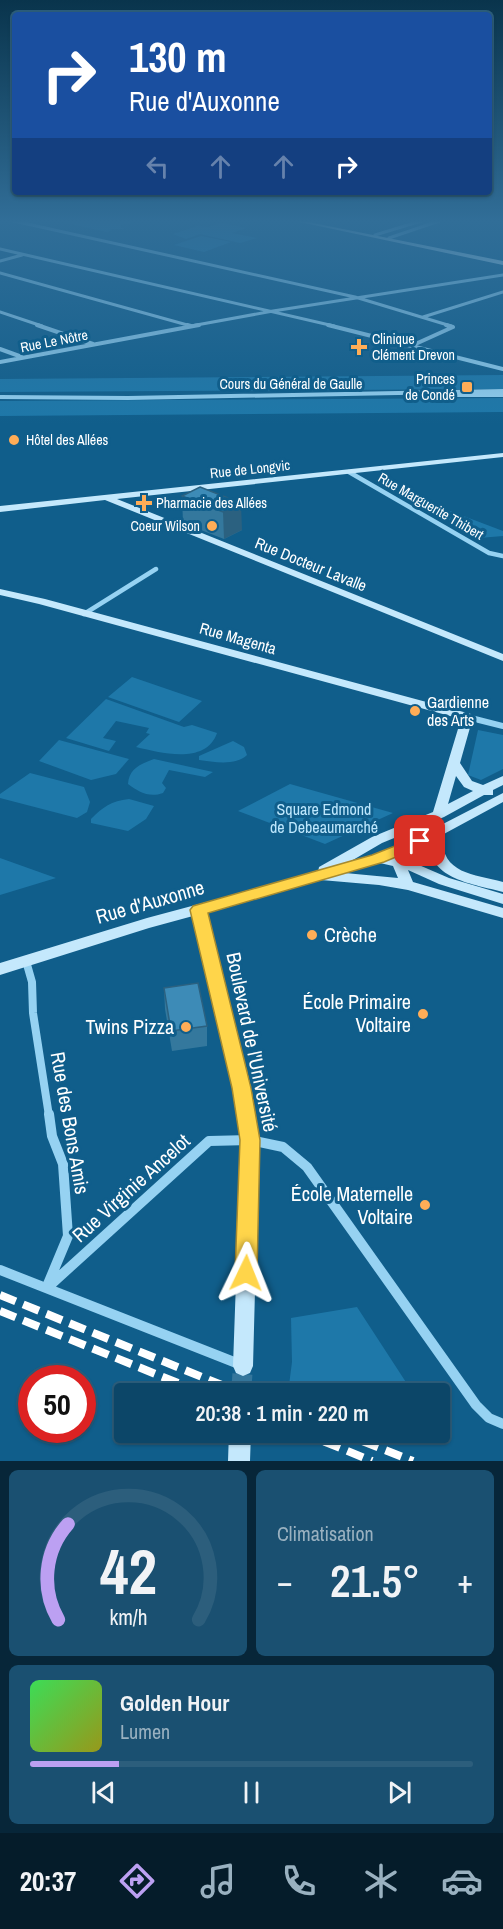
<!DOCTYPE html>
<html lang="fr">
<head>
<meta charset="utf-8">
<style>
  body { margin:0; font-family:"Archivo Narrow",sans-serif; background:#1a5071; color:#f1f3f6; height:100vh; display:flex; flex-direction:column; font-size:22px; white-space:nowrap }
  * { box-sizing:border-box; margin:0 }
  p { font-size:20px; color:#9ab1c0 }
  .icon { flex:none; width:33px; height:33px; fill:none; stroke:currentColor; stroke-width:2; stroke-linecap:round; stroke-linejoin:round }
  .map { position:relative; height:1461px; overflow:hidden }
  .sheet { display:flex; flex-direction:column; gap:9px; padding:9px; background:#072639; flex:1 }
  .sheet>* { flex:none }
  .hud { position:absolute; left:12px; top:12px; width:480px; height:183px; border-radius:6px; box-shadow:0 2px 4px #0004,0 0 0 2px #2c5e7c; background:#1a4fa0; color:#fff; overflow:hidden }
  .speed { position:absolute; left:18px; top:1365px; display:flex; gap:12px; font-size:30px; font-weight:700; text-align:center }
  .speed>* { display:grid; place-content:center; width:78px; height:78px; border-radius:50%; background:#0c4668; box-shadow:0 2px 4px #0004,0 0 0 2px #2c5e7c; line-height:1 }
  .speed .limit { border:9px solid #d22; background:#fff; color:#111 }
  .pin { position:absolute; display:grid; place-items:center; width:51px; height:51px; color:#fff; margin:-26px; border-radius:12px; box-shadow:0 3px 9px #0006 }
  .me { position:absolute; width:66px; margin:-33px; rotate:2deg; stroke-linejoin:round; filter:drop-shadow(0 0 4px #0008) }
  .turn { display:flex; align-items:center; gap:21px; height:126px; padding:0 18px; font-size:27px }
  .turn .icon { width:78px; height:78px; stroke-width:2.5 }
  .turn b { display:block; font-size:42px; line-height:51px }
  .lanes { display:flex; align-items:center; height:57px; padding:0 18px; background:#0003; justify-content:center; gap:30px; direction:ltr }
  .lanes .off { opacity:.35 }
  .big { font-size:45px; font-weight:600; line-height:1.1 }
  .sheet .tile { flex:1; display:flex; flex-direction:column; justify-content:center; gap:9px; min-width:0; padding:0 21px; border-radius:9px; background:#1a5071 }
  .sheet .dial { align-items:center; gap:0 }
  .dial svg { height:156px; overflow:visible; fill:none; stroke:#2c5e7c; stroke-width:7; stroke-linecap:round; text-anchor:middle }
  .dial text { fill:#f1f3f6; stroke:none }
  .song { display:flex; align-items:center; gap:18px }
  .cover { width:72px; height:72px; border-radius:9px; background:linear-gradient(135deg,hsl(130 70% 55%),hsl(60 70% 35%)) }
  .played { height:6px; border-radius:3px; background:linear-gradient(90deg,#bca0f2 20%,#2c5e7c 20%) }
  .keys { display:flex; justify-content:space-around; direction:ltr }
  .heat { display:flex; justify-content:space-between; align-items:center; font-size:33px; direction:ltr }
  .sheet .tiles { flex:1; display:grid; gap:9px; grid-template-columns:1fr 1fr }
  .tile:last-child { grid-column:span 2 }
  .trip { position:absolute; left:114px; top:1383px; width:336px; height:60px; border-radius:6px; background:#0c4668; box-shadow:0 2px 4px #0004,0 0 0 2px #2c5e7c; font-weight:600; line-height:60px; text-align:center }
  .menu { display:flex; height:96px; justify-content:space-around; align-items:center; background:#051c2a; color:#9ab1c0 }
  .menu .icon { width:42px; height:42px }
  .menu .on { color:#bca0f2 }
  .menu b { font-size:27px; color:#f1f3f6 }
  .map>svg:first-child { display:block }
  .green { fill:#1e78a9 }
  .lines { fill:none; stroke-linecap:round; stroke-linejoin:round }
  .secondary-tunnel { stroke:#34769c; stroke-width:20; stroke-dasharray:20 10; stroke-linecap:butt }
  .street-far5 { stroke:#96d2f2; stroke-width:3 }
  .street-far4 { stroke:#96d2f2; stroke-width:4 }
  .street-far3 { stroke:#96d2f2; stroke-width:4.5 }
  .street-far2 { stroke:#96d2f2; stroke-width:6 }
  .street-far1 { stroke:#96d2f2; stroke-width:8 }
  .street { stroke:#96d2f2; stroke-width:10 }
  .secondary { fill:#c4e8fc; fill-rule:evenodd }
  .rail { stroke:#fff; stroke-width:8; stroke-dasharray:17 8; stroke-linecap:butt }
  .wall { fill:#34789d }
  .shaded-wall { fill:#2b6180 }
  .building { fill:#3d8bb7; stroke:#2b6180; stroke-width:1.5 }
  .route { fill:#ffd54a; stroke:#a68a30; stroke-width:1.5 }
  .poi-dot { fill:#ffad57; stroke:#105e8b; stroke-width:2 }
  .labels { text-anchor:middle; stroke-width:6; stroke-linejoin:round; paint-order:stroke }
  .far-poi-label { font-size:14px; fill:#fff; stroke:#105e8b; text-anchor:start }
  .far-street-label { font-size:14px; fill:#fff; stroke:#105e8b }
  .street-label { font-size:16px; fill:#fff; stroke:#105e8b }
  .poi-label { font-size:16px; fill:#fff; stroke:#105e8b; text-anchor:start }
  .park-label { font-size:16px; fill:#bde7fd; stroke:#105e8b }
  .near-street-label { font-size:20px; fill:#fff; stroke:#105e8b }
  .near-poi-label { font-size:20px; fill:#fff; stroke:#105e8b; text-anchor:end }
</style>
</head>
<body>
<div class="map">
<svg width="503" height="1461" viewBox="0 0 503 1461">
  <rect width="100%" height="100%" fill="#105e8b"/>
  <!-- green -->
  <path class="green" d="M74,221h64l-17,4v3l5,1h-18l4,1 -5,2 -41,-9z
    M221,223l25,5 -14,5 25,5 -17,5 -40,-9 -14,5 -13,-5 24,-8 11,1z
    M201,236l30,6 -27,10 -30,-7z
    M503,375v14l-503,3v-13z
    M503,398v14l-503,4v-15z
    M445,509l58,22v5l-24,2 -40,-24 -6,-1z
    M132,677l70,24 -23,21 -71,-25z
    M106,699l78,28 8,-2 25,8c-11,32 -56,20 -81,14l14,-13 -4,-1 3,-5 -33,-7 -13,17 13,3 -7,10 -43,-13z
    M478,730l25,5v34l-22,11 -13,-5z
    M59,740l70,19 -13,15 -25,6 -52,-19z
    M233,741l11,6 3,8c-11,11 -33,7 -48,5v-4z
    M154,759l59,13 -8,5 -36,-7 -7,13 4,5 -3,5c-14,5 -24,-1 -35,-9 1,-15 12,-20 26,-25z
    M30,773l54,14 6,15 -3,10 -10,6 -77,-20v-4z
    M290,784l103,29 -68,31 -87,-33z
    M129,799l25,7 -8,13 -18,12 -37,-8v-4c12,-12 20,-18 38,-20z
    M0,858l56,20 -56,17z
    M357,1307l56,86h-46l-22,-6 -13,2 -6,4h-38l4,-31 -1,-44z"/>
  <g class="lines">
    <!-- secondary-tunnel -->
    <path class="secondary-tunnel" d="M241,1394l2,-28"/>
    <!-- street-far5 -->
    <path class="street-far5" d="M14,221l341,76 96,29
      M375,235l46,-14
      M389,238l50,-17
      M0,249l334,77
      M0,261l22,-6
      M0,273l191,53
      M0,312l42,14
      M423,317l80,-25
      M191,326l82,-15 230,-36"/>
    <!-- street-far4 -->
    <path class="street-far4" d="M37,325l56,19
      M187,325l4,1
      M328,325l175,44
      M411,346l42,-19 -7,-2
      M0,349l22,8
      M0,362l199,-37
      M414,395h89
      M0,397l128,1 375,-7"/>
    <!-- street-far3 -->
    <path class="street-far3" d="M349,472l140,81 14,3
      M84,614l72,-45"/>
    <!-- street-far2 -->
    <path class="street-far2" d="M467,717l36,9"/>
    <!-- street-far1 -->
    <path class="street-far1" d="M26,961l6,21 1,31 16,103"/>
    <!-- street -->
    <path class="street" d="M0,1270l239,94
      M48,1284l20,-48 -5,-72 -11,-28 -3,-22
      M47,1288l162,-147 41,-1 33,7 24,20 169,238 13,13 14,6"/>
    <!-- secondary -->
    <path class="secondary" d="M295,221h8l200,40v4z
      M503,453v4l-386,42 386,155v7l-398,-161 -105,12v-6z
      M0,589l45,10 426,115 2,3 -13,46 12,18 11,4 20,-9v9l-10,5v5h-9l-40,22 -28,12 -6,12 93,-48v9l-61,33c-1,39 31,39 61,47v10c-29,-8 -73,-12 -75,-50l-22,12 -1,5 44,19 54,16v10l-64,-20 -31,-14 5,12 90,26v10l-95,-28 -29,-5 -58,-5 -114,33 42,175 10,52 -6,226 -3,7 -7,3 -7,-3 -3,-7 8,-226 -8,-52 -40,-172 -44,12 -149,47v-12l147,-45 171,-46 1,-5 53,-30 61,-25 28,-93 -422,-115 -39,-9zM456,776l8,11 9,4 -25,13zM399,836l-5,12 -48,16 36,-21zM380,863l13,3 5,12 -53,-5z
      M229,1432h22l-1,29h-22z"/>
    <!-- rail -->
    <path class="rail" d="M0,1295l244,99
      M0,1311l205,83
      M301,1432l71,29
      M339,1432l74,29"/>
  </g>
  <!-- wall -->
  <path class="wall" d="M200,487l42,43 -18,9 -41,-16 -1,-27z
    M164,988l43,38v20l-35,5 -7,-42z"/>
  <!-- shaded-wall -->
  <path class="shaded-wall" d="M241,503l1,27 -18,9 -1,-27z"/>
  <!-- building -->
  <path class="building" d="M200,487l41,16 -18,9 -41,-16z
    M198,983l9,43 -36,5 -7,-43z"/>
  <!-- sky -->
  <linearGradient id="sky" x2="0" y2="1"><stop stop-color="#09344c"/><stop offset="0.52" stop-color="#316e98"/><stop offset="1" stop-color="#316e98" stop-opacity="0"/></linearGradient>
  <rect width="503" height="425" fill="url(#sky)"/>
  <!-- route -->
  <path class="route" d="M420,836l5,1 3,4 -3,4 -41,17 -176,51 43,175 9,52 -3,133 -4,8 -7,3 -8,-3 -3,-8 5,-133 -8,-52 -42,-178 3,-4 179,-51z"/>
  <!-- markers -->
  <g class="poi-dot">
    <path d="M356 338h6v6h6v6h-6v6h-6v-6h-6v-6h6z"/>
    <rect x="461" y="381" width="12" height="12" rx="3"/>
    <circle cx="14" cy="440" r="6"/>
    <path d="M141 494h6v6h6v6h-6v6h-6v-6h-6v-6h6z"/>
    <circle cx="212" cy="526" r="6"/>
    <circle cx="415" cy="711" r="6"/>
    <circle cx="312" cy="935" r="6"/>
    <circle cx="423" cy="1014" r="6"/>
    <circle cx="186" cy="1027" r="6"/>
    <circle cx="425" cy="1205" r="6"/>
  </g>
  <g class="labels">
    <!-- far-poi labels -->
    <g class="far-poi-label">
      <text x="372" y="344">Clinique<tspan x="372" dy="16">Clément Drevon</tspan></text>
      <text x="455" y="384" text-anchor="end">Princes<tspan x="455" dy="16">de Condé</tspan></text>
      <text x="26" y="445">Hôtel des Allées</text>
      <text x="156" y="508">Pharmacie des Allées</text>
      <text x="200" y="531" text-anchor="end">Coeur Wilson</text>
    </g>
    <!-- far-street labels -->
    <g class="far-street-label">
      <text transform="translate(54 341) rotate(-11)" y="5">Rue Le Nôtre</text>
      <text x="291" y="389">Cours du Général de Gaulle</text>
      <text transform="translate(250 469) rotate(-6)" y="5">Rue de Longvic</text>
      <text transform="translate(431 506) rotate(30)" y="5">Rue Marguerite Thibert</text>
    </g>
    <!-- street labels -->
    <g class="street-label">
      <text transform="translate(311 564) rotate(22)" y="6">Rue Docteur Lavalle</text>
      <text transform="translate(238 638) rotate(16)" y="6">Rue Magenta</text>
    </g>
    <!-- poi labels -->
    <g class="poi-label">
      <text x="427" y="708">Gardienne<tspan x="427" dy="18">des Arts</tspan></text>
    </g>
    <!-- park labels -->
    <g class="park-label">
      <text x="324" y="815">Square Edmond<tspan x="324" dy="18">de Debeaumarché</tspan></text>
    </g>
    <!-- near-street labels -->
    <g class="near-street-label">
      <text transform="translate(150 902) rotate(-16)" y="7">Rue d'Auxonne</text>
      <text transform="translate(252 1042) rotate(78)" y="7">Boulevard de l'Université</text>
      <text transform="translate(70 1123) rotate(80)" y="7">Rue des Bons Amis</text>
      <text transform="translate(131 1188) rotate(-42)" y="7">Rue Virginie Ancelot</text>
    </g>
    <!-- near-poi labels -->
    <g class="near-poi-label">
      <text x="324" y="942" text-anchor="start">Crèche</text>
      <text x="411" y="1009">École Primaire<tspan x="411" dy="23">Voltaire</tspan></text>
      <text x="174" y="1034">Twins Pizza</text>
      <text x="413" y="1201">École Maternelle<tspan x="413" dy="23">Voltaire</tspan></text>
    </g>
  </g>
</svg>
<div class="speed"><div class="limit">50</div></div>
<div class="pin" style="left:420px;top:841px;background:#d93025"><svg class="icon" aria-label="arrive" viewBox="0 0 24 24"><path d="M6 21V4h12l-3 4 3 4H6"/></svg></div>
<svg class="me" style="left:246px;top:1273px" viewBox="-20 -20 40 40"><path d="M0-17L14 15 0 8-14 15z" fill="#ffd54a" stroke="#fff" stroke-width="4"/></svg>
<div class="trip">20:38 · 1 min · 220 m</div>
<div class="hud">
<div class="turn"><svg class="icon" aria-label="right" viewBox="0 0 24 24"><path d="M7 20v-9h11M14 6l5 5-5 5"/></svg><div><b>130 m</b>Rue d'Auxonne</div></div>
<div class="lanes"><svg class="icon off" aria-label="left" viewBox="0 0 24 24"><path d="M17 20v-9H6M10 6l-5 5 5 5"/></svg><svg class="icon off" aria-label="ahead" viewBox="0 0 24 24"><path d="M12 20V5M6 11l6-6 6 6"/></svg><svg class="icon off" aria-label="ahead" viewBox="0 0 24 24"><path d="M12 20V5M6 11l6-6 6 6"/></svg><svg class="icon" aria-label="right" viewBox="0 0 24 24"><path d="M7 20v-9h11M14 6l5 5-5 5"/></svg></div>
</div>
</div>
<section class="sheet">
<div class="tiles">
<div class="tile dial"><svg viewBox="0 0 100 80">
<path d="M14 69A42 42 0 1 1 86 69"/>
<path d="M14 69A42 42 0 0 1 19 20" stroke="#bca0f2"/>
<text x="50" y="56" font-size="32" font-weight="700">42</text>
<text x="50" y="72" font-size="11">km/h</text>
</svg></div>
<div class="tile"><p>Climatisation</p>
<div class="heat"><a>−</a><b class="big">21.5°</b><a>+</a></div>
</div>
<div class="tile">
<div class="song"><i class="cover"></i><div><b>Golden Hour</b><p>Lumen</p></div></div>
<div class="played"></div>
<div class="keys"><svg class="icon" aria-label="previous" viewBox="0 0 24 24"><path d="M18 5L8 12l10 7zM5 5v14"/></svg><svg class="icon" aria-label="pause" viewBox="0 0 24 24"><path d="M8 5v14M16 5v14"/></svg><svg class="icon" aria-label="next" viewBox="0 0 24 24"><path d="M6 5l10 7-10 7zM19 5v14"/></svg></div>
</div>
</div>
</section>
<nav class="menu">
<b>20:37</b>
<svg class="icon on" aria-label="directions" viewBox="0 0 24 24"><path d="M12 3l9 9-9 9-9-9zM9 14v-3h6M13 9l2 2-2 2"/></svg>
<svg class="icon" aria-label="music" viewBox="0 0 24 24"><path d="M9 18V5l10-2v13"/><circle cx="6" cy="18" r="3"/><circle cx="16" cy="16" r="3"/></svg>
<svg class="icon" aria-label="phone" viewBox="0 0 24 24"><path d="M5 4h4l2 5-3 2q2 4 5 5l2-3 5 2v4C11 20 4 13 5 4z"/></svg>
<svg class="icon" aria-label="climate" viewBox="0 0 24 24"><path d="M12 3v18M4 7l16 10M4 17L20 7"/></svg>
<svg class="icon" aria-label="car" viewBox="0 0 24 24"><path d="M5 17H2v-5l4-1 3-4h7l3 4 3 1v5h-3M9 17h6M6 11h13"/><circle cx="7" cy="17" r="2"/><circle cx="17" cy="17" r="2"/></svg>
</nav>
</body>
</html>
